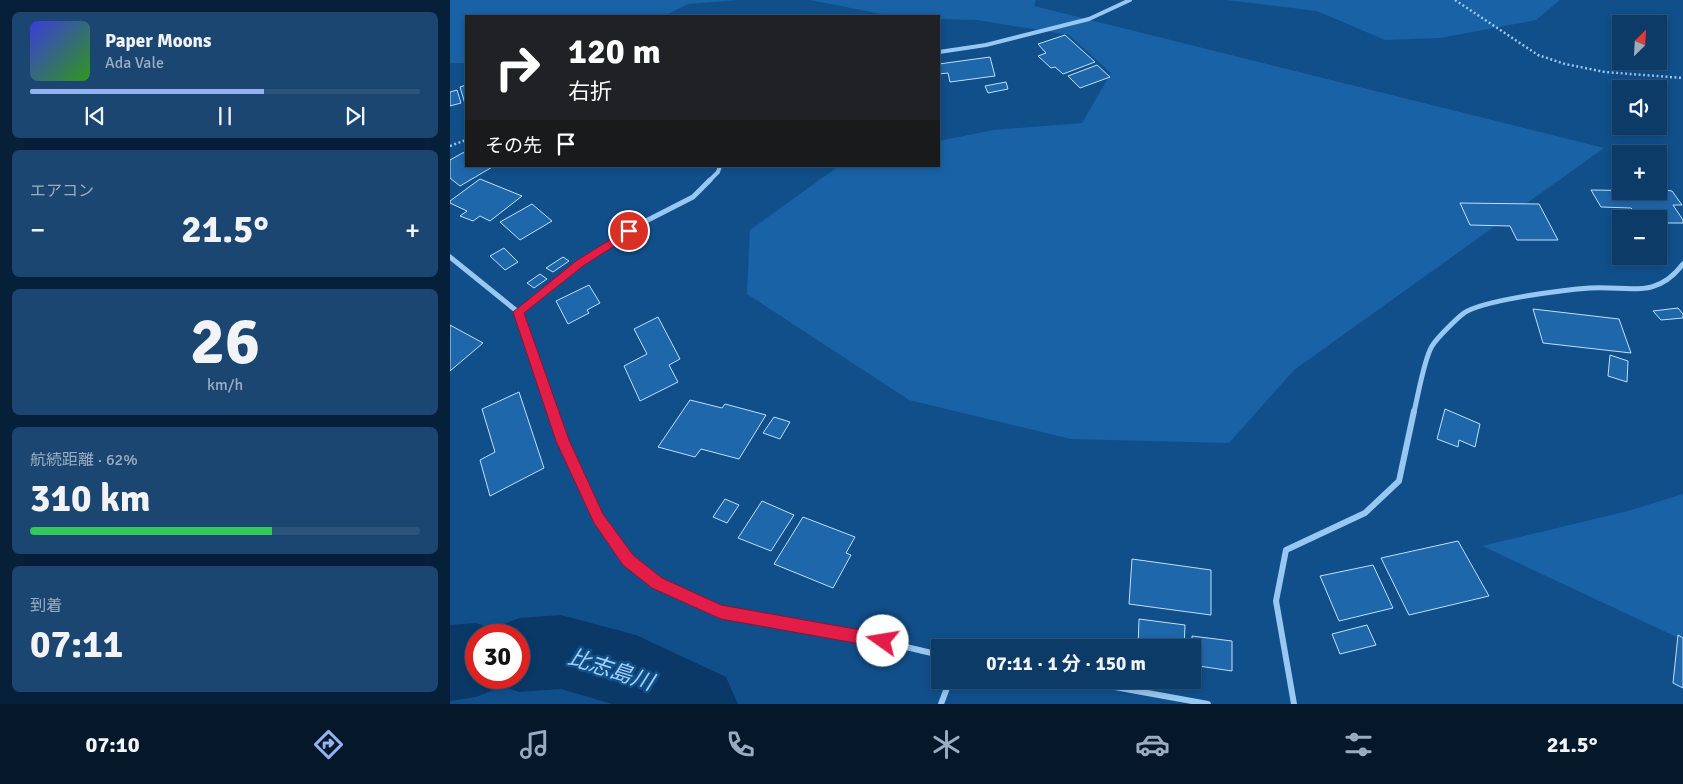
<!DOCTYPE html>
<html lang="ja">
<head>
<meta charset="utf-8">
<style>
  body { margin:0; font-family:Signika,"Noto Sans JP",sans-serif; background:#1b4671; color:#f1f3f6; height:100vh; display:flex; flex-direction:column; font-size:19px; white-space:nowrap }
  * { box-sizing:border-box; margin:0 }
  p { font-size:16px; color:#9aadc0 }
  .icon { flex:none; width:28px; height:28px; fill:none; stroke:currentColor; stroke-width:2; stroke-linecap:round; stroke-linejoin:round }
  .map { position:relative; flex:1; overflow:hidden }
  .side { display:flex; flex-direction:column; gap:12px; padding:12px; background:#072039; width:450px }
  .side>* { flex:none }
  .top-card { position:absolute; left:15px; top:15px; width:475px; height:152px; border-radius:0px; box-shadow:0 2px 8px #0003,0 0 0 1px #2d557c; background:#202124; color:#fff; overflow:hidden }
  .needle { width:32px; rotate:24deg }
  .tools { position:absolute; left:1162px; top:15px; display:grid; gap:10px }
  .tools a { display:grid; place-items:center; width:55px; height:55px; border-radius:0px; background:#0d3b68; box-shadow:0 2px 8px #0003,0 0 0 1px #2d557c; font-size:25px }
  .speed { position:absolute; left:15px; top:624px; display:flex; gap:10px; font-size:25px; font-weight:700; text-align:center }
  .speed>* { display:grid; place-content:center; width:65px; height:65px; border-radius:50%; background:#0d3b68; box-shadow:0 2px 8px #0003,0 0 0 1px #2d557c; line-height:1 }
  .speed .limit { border:8px solid #d22; background:#fff; color:#111 }
  .pin { position:absolute; display:grid; place-items:center; width:42px; height:42px; color:#fff; margin:-21px; border:2px solid #fff; border-radius:50%; box-shadow:0 1px 5px #0007 }
  .me { position:absolute; width:55px; margin:-28px; rotate:283deg; stroke-linejoin:round; filter:drop-shadow(0 0 4px #0008) }
  .turn { display:flex; align-items:center; gap:18px; height:105px; padding:0 20px; font-size:22px }
  .turn .icon { width:65px; height:65px; stroke-width:2.5 }
  .turn b { display:block; font-size:35px; line-height:42px }
  .then { display:flex; align-items:center; height:48px; padding:0 20px; background:#0003; gap:10px; font-size:19px }
  .big { font-size:38px; font-weight:700; line-height:1.1 }
  .side .widget { flex:1; display:flex; flex-direction:column; justify-content:center; gap:8px; min-width:0; padding:0 18px; border-radius:8px; background:#1b4671 }
  .side .dial { align-items:center; gap:0 }
  .dial b { font-size:65px; line-height:1 }
  .song { display:flex; align-items:center; gap:15px }
  .cover { width:60px; height:60px; border-radius:8px; background:linear-gradient(135deg,hsl(240 70% 55%),hsl(110 70% 35%)) }
  .played { height:5px; border-radius:2px; background:linear-gradient(90deg,#95b2f1 60%,#2d557c 60%) }
  .keys { display:flex; justify-content:space-around; direction:ltr }
  .heat { display:flex; justify-content:space-between; align-items:center; font-size:28px; direction:ltr }
  .charge { height:8px; border-radius:4px; background:linear-gradient(90deg,#34c759 62%,#2d557c 0) }
  .trip { position:absolute; left:481px; top:639px; width:270px; height:50px; border-radius:0px; background:#0d3b68; box-shadow:0 2px 8px #0003,0 0 0 1px #2d557c; font-weight:700; line-height:50px; text-align:center }
  .menu { display:flex; height:80px; justify-content:space-around; align-items:center; background:#05182a; color:#9aadc0 }
  .menu .icon { width:35px; height:35px }
  .menu .active { color:#95b2f1 }
  .menu b { font-size:22px; color:#f1f3f6 }
  main { display:flex; flex:1; min-height:0 }
  .map>svg:first-child { display:block }
  .green { fill:#1962a5 }
  .lines { fill:none; stroke-linecap:round; stroke-linejoin:round }
  .river { fill:#0a3967; fill-rule:evenodd }
  .building { fill:#1f67ab; stroke:#bfdffd }
  .path { stroke:#98c7f1; stroke-width:2.5; stroke-dasharray:2 2.5; stroke-linecap:butt }
  .minor-far2 { stroke:#98c7f1; stroke-width:4 }
  .minor-far1 { stroke:#98c7f1; stroke-width:5 }
  .minor { stroke:#98c7f1; stroke-width:6 }
  .route { fill:#e11d48; stroke:#92132f }
  .labels { text-anchor:middle; stroke-width:5; stroke-linejoin:round; paint-order:stroke }
  .near-water-label { font-size:22px; font-style:italic; fill:#a4d1f9; stroke:#114f8b }
</style>
</head>
<body>
<main>
<section class="side">
<div class="widget">
<div class="song"><i class="cover"></i><div><b>Paper Moons</b><p>Ada Vale</p></div></div>
<div class="played"></div>
<div class="keys"><svg class="icon" aria-label="previous" viewBox="0 0 24 24"><path d="M18 5L8 12l10 7zM5 5v14"/></svg><svg class="icon" aria-label="pause" viewBox="0 0 24 24"><path d="M8 5v14M16 5v14"/></svg><svg class="icon" aria-label="next" viewBox="0 0 24 24"><path d="M6 5l10 7-10 7zM19 5v14"/></svg></div>
</div>
<div class="widget"><p>エアコン</p>
<div class="heat"><a>−</a><b class="big">21.5°</b><a>+</a></div>
</div>
<div class="widget dial"><b>26</b><p>km/h</p></div>
<div class="widget"><p>航続距離 · 62%</p><b class="big">310 km</b><div class="charge"></div></div>
<div class="widget"><p>到着</p><b class="big">07:11</b></div>
</section>
<div class="map">
<svg width="1233" height="704" viewBox="0 0 1233 704">
  <rect width="100%" height="100%" fill="#114f8b"/>
  <!-- green -->
  <path class="green" d="M0,0h289l-51,4 -24,12h-198v47h-16z
    M360,0h226l-2,6 570,142 -310,222 -65,73 -158,-4 -162,-39 -162,-106 3,-64 89,-64h100v-25l54,-11 89,-7 29,-50 -42,-38 -92,-15 -38,-1v-3h-48z
    M776,0h334l-24,20 -96,18 -55,2 -68,-29z
    M1233,494v146l-201,-94 146,-35z"/>
  <g class="lines">
    <!-- river -->
    <path class="river" d="M111,615l75,20 90,42 12,27h-126l-51,-15 -42,3 -16,-6 -27,11 -26,4v-76l26,-2 16,6 27,-11zM26,635h43v43h-43z"/>
  </g>
  <!-- building -->
  <path class="building" d="M615,35l30,27 -32,12 -8,-7 -4,1 -13,-12 8,-3 -8,-9z
    M540,57l5,19 -45,6 -2,-9 -9,1v-10z
    M647,65l13,12 -30,11 -12,-12z
    M556,82l2,7 -20,4 -3,-7z
    M16,85v19h-1l-5,-17z
    M7,90l4,13 -11,3v-14z
    M16,151v15h28l-34,20 -10,-8v-18z
    M30,179l42,17 -32,25 -10,-5 -7,5 -13,-5 7,-5 -17,-8v-2z
    M1209,189l13,2 10,14h-9l10,15v3h-17l-8,-12 -25,-1 -2,-2 -30,-1 -10,-17 68,1z
    M1010,203l79,1 19,36h-41l-7,-14 -40,-1z
    M82,204l20,17 -32,19 -20,-18z
    M54,248l14,14 -13,8 -15,-14z
    M113,257l6,4 -16,11 -7,-4z
    M90,274l7,5 -13,9 -7,-5z
    M139,285l11,18 -13,7 2,3 -21,11 -12,-23z
    M1228,308l5,6v4l-22,2 -8,-9z
    M1083,309l86,10 12,34 -88,-10z
    M208,317l22,42 -11,6 9,17 -38,19 -16,-35 23,-12 -13,-25z
    M0,325l33,18 -33,28z
    M1160,355l18,6 -1,21 -19,-6z
    M69,392l25,76 -54,28 -10,-36 15,-8 -13,-43z
    M240,400l32,8 3,-4 41,11 -27,44 -38,-10 -6,8 -37,-10z
    M995,409l35,15 -5,23 -16,-7 -1,7 -21,-8z
    M324,417l16,5 -10,17 -17,-6z
    M275,499l14,6 -12,18 -14,-6z
    M312,501l32,14 -23,36 -33,-13z
    M353,517l52,20 -9,16 5,2 -18,33 -59,-24z
    M1008,541l31,55 -80,19 -28,-57z
    M682,559l79,11v45l-82,-11z
    M923,565l20,43 -54,13 -19,-45z
    M689,619l46,6 -1,23h-46z
    M917,625l9,20 -36,9 -8,-20z
    M1228,635l5,3v50l-10,-5z
    M742,636l40,5v30l-40,-6z"/>
  <g class="lines">
    <!-- path -->
    <path class="path" d="M1005,0l83,55 27,9 40,8 78,6
      M0,146l16,-6"/>
    <!-- minor-far2 -->
    <path class="minor-far2" d="M489,52l47,-7 103,-26 41,-19
      M258,182l10,-10 2,-6"/>
    <!-- minor-far1 -->
    <path class="minor-far1" d="M0,257l68,55 35,100
      M68,312l62,-48 66,-43 47,-24 17,-17
      M964,412c4,-16 10,-53 18,-66 5,-8 24,-27 32,-33 19,-13 99,-23 126,-25 37,-3 65,13 93,-24"/>
    <!-- minor -->
    <path class="minor" d="M102,411l11,30 35,77 30,42 29,23 64,29 143,25 76,18
      M626,680l132,24
      M491,704l9,-24
      M844,704l-18,-103 10,-51 79,-37 34,-32 15,-70"/>
  </g>
  <!-- route -->
  <path class="route" d="M179,228l5,3 -1,3 -50,32 -59,47 45,127 34,74 30,41 29,23 59,27 162,29 5,2 2,5 -2,5 -5,2 -162,-29 -69,-31 -29,-23 -29,-42 -38,-82 -43,-129 63,-51z"/>
  <g class="labels">
    <!-- near-water labels -->
    <g class="near-water-label">
      <text transform="translate(161 669) rotate(18)" y="8">比志島川</text>
    </g>
  </g>
</svg>
<div class="tools">
<a><svg class="needle" viewBox="-14 -14 28 28"><path d="M0-13l5 13h-10z" fill="#e53935"/><path d="M0 13l5-13h-10z" fill="#9aadc0"/></svg></a>
<a><svg class="icon" aria-label="sound" viewBox="0 0 24 24"><path d="M4 9h4l5-4v14l-5-4H4zM17 9q2 3 0 6"/></svg></a>
<a>+</a>
<a>−</a>
</div>
<div class="speed"><div class="limit">30</div></div>
<div class="pin" style="left:179px;top:231px;background:#d93025"><svg class="icon" aria-label="arrive" viewBox="0 0 24 24"><path d="M6 21V4h12l-3 4 3 4H6"/></svg></div>
<svg class="me" style="left:433px;top:641px" viewBox="-20 -20 40 40"><circle r="19" fill="#fff"/><path d="M0-13L10 11 0 6-10 11z" fill="#e11d48"/></svg>
<div class="trip">07:11 · 1 分 · 150 m</div>
<div class="top-card">
<div class="turn"><svg class="icon" aria-label="right" viewBox="0 0 24 24"><path d="M7 20v-9h11M14 6l5 5-5 5"/></svg><div><b>120 m</b>右折</div></div>
<div class="then">その先<svg class="icon" aria-label="arrive" viewBox="0 0 24 24"><path d="M6 21V4h12l-3 4 3 4H6"/></svg></div>
</div>
</div>
</main>
<nav class="menu">
<b>07:10</b>
<svg class="icon active" aria-label="directions" viewBox="0 0 24 24"><path d="M12 3l9 9-9 9-9-9zM9 14v-3h6M13 9l2 2-2 2"/></svg>
<svg class="icon" aria-label="music" viewBox="0 0 24 24"><path d="M9 18V5l10-2v13"/><circle cx="6" cy="18" r="3"/><circle cx="16" cy="16" r="3"/></svg>
<svg class="icon" aria-label="phone" viewBox="0 0 24 24"><path d="M5 4h4l2 5-3 2q2 4 5 5l2-3 5 2v4C11 20 4 13 5 4z"/></svg>
<svg class="icon" aria-label="climate" viewBox="0 0 24 24"><path d="M12 3v18M4 7l16 10M4 17L20 7"/></svg>
<svg class="icon" aria-label="car" viewBox="0 0 24 24"><path d="M5 17H2v-5l4-1 3-4h7l3 4 3 1v5h-3M9 17h6M6 11h13"/><circle cx="7" cy="17" r="2"/><circle cx="17" cy="17" r="2"/></svg>
<svg class="icon" aria-label="filters" viewBox="0 0 24 24"><path d="M4 7h16M4 17h16"/><circle cx="9" cy="7" r="2"/><circle cx="15" cy="17" r="2"/></svg>
<b>21.5°</b>
</nav>
</body>
</html>
